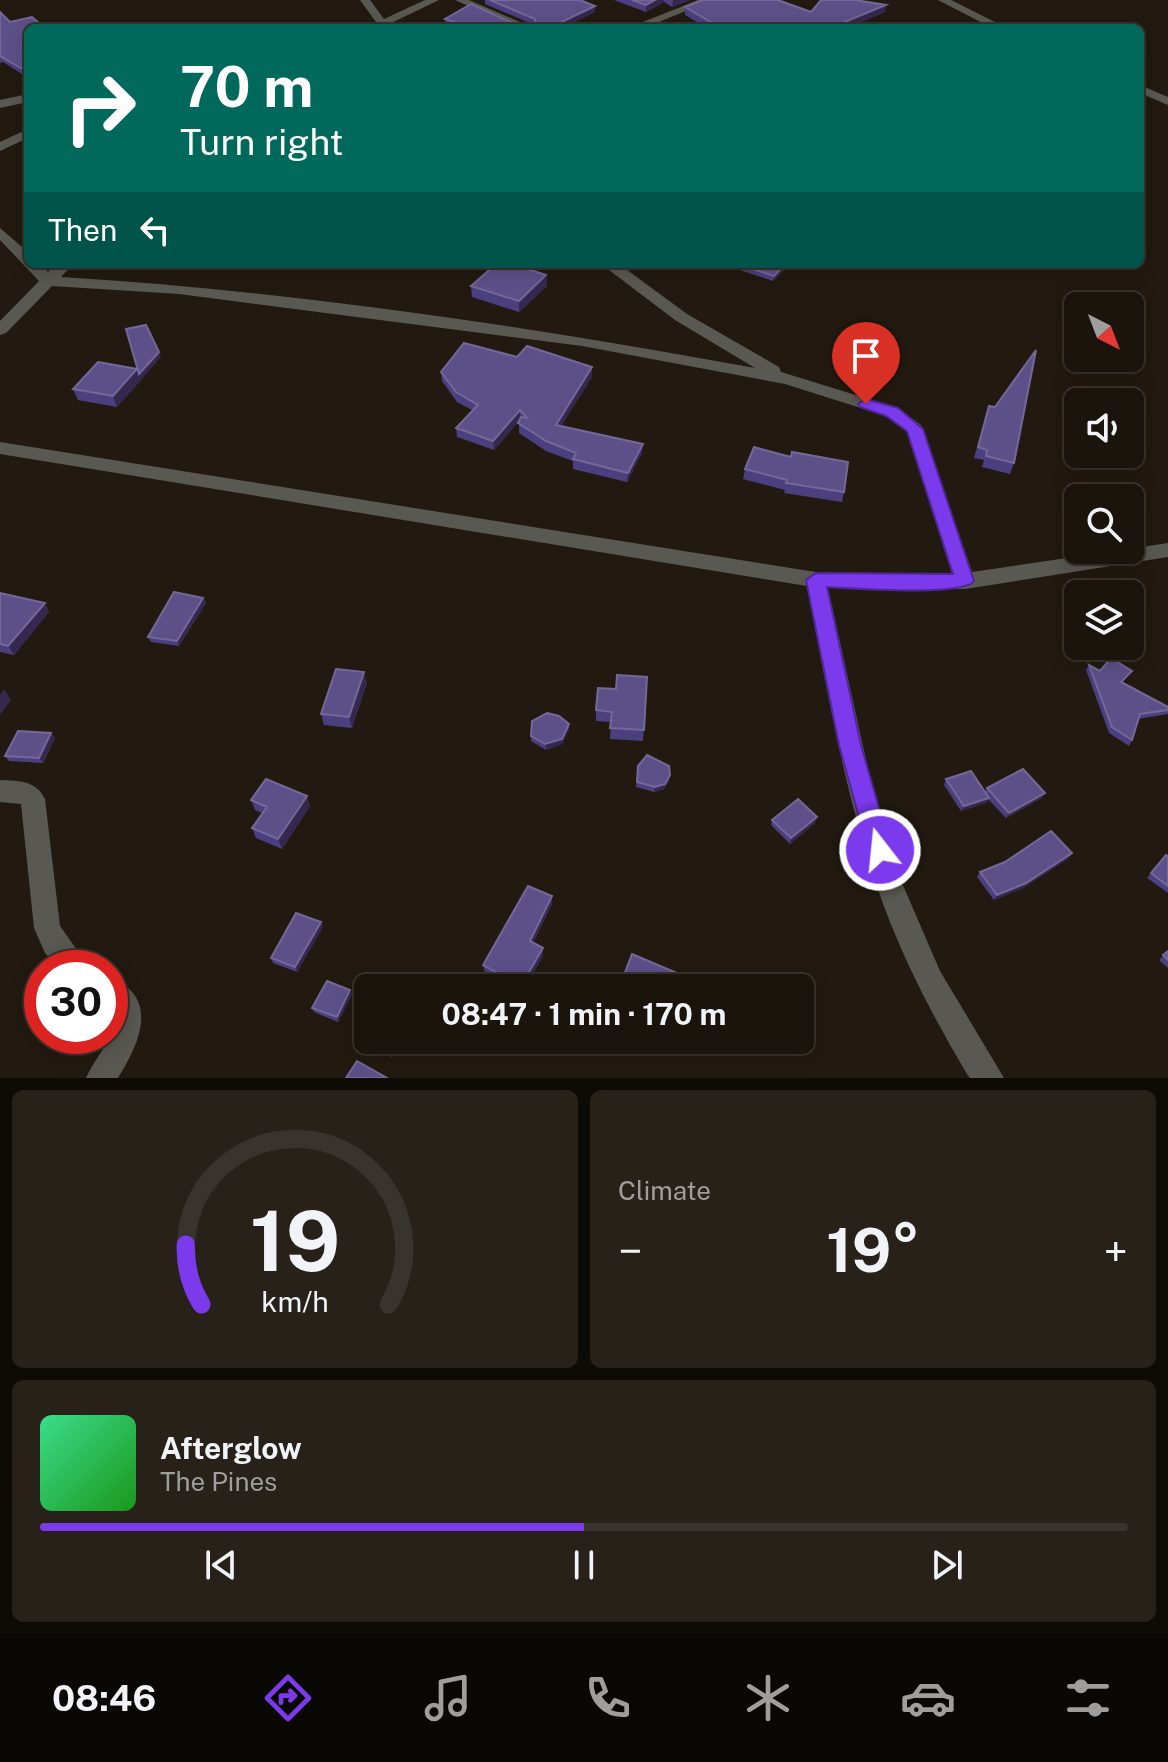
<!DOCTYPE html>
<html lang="en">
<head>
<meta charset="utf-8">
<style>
  body { margin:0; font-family:"Public Sans",sans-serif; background:#27211a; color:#f1f3f6; height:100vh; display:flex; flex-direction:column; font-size:30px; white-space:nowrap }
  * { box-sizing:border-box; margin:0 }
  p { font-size:26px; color:#9f9e9d }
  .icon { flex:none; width:44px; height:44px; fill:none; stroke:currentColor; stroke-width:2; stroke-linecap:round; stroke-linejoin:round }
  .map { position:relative; height:1078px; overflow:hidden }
  .drawer { display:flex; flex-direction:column; gap:12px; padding:12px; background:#0e0b07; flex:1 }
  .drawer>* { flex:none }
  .guide { position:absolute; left:24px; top:24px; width:1120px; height:244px; border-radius:12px; box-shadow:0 4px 20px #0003,0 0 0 2px #38332d; background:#00695c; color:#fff; overflow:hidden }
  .needle { width:52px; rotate:138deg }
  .fabs { position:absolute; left:1064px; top:292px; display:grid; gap:16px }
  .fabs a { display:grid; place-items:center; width:80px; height:80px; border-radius:12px; background:#1a140c; box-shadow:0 4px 20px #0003,0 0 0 2px #38332d; font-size:40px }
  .speed { position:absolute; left:24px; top:950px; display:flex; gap:16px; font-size:40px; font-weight:700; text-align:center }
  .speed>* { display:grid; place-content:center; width:104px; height:104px; border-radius:50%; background:#1a140c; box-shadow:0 4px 20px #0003,0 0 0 2px #38332d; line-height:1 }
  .speed .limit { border:12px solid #d22; background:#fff; color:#111 }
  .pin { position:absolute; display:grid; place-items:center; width:68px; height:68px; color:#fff; margin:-82px -34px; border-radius:50% 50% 50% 0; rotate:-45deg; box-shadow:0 0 8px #0007 }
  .pin .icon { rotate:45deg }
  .me { position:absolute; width:88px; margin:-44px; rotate:344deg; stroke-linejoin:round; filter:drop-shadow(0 0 6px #0008) }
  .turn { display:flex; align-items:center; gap:28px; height:168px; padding:0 24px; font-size:36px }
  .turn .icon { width:104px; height:104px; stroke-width:2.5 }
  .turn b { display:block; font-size:56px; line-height:68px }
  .then { display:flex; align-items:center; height:76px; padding:0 24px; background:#0003; gap:16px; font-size:30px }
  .big { font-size:60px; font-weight:700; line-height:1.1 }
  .drawer .widget { flex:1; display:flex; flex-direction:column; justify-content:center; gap:12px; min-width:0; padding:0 28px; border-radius:12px; background:#27211a }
  .drawer .dial { align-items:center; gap:0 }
  .dial svg { height:208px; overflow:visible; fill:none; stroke:#38332d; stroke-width:7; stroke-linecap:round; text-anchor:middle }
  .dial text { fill:#f1f3f6; stroke:none }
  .song { display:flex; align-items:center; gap:24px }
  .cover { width:96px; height:96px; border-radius:12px; background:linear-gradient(135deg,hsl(150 70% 55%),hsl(120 70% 35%)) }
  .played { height:8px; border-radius:4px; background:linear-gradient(90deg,#7c3aed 50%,#38332d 50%) }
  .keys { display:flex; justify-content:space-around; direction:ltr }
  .heat { display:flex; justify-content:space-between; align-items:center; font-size:44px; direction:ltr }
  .drawer .tiles { flex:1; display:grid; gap:12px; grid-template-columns:1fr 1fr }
  .widget:last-child { grid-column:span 2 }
  .trip { position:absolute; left:354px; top:974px; width:460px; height:80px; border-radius:12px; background:#1a140c; box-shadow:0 4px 20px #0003,0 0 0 2px #38332d; font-weight:700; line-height:80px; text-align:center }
  .dock { display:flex; height:128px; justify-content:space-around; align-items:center; background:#0a0805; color:#9f9e9d }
  .dock .icon { width:56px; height:56px }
  .dock .on { color:#7c3aed }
  .dock b { font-size:36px; color:#f1f3f6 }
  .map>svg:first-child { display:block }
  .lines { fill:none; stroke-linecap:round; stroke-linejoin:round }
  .minor { fill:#5a5852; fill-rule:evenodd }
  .wall { fill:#4c3f7f }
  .shaded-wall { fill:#34284e }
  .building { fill:#5d5089; stroke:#736897; stroke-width:2 }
  .route { fill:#7c3aed; stroke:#51269a; stroke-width:2 }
</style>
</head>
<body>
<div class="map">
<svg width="1168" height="1078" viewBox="0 0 1168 1078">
  <rect width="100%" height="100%" fill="#221a10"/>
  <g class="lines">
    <!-- minor -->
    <path class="minor" d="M360,0h10l14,19 41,-19h14l-58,28h-15l10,-6z
      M455,0h14l65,28h-16z
      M698,0h15l-69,28h-16z
      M938,0h13l56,28h-15z
      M1140,85l28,12v8l-28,-12z
      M28,94v8l-28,6v-8z
      M28,129v9l-28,13v-9z
      M0,228l28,24v12h12l8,8 8,-8h17l-12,13c232,14 465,49 694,91l-80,-48 -74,-56h18l68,50 92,53 2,5 117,36 23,17 51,147 196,-29v14l-203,32 -137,-1 42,190 29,98 41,95 64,107h-34l-3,-4c-29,-49 -56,-99 -77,-152 -42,-107 -61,-223 -83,-336l-807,-132v-12l816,130 136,2 -45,-142 -21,-16 -101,-32 -203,-38 -403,-52 -127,-8 -46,47 -6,2v-14l39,-40 -39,-41z
      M0,780c19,1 36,0 45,19l15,127 30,42h-32l-13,-15 -11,-25 -13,-124 -21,-2z
      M110,977c51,21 29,67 8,101h-32c7,-16 19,-29 25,-45 4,-9 -1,-42 -1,-56z"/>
  </g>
  <!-- wall -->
  <path class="wall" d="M485,0h95l15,12 -33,16h-108l-9,-3v-6l72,6 15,-1 -47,-20z
    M614,0h76l-18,7 -8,-5 -18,10z
    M685,7l126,5h74l-38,16h-140l-22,-13z
    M0,12l10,10 18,6v50l-25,-16 -3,1z
    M722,264h68l-17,17z
    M546,275l1,11 -28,26 -47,-15 -1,-11z
    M441,372l151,5 -31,49 81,27 -15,29 -54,-13v-8l-27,-10 -27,-18v-12l-25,29 -37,-13 -1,-9 16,-18 -15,-8 -15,-21z
    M141,380l-24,27 -39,-7 -5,-11z
    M989,406l6,1 19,56 -4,11 -28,-7 2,-7 -10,-2z
    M745,469l99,23 -2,10 -58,-9 1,-3 -42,-11z
    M0,593l45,10 4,9 -35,43 -14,-3z
    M203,598l3,5 -27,43 -28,-4 -3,-5z
    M1089,665l11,6 28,5 -6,7 46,24v7l-30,5 -6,21 -3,6 -20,-13 -23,-63z
    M647,677l-4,64 -33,-2 1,-17 -15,-1v-11l20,-21z
    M367,683l-15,45 -28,-3 -3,-11z
    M569,724v5l-7,15 -16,6 -15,-9v-5z
    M51,733l4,5 -12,25 -34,-2 -4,-5z
    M638,766l31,15 -5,8 -10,3 -18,-5z
    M946,779l39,13 2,-4 55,10 -36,20 -18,-19 -2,4 -25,8 -17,-26z
    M251,800l59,6 -28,43 -26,-11 -4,-10 10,-15 -7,-3z
    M772,820l43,3 -25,21 -19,-19z
    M1166,855l2,1v37l-21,-15z
    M1069,858l-46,30 -29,12 -17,-23 3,-5z
    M552,896v8l-19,39 10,13 -18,32h-13l-27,-15 -2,-8z
    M323,927l-26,45 -24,-9 -2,-5z
    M1168,951v17l-9,-8z
    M352,994l-14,28 -24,-10 -2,-4z
    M362,1040h40l-10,17 -28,-12z
    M445,1040h31l-17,16z"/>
  <!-- shaded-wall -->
  <path class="shaded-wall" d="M655,0h9v2l-18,10v-7z
    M673,0h17l-18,7z
    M886,5l-1,7 -38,16h-17z
    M595,6v6l-33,16h-13z
    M785,264h5l-17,17 1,-5z
    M546,275l1,11 -28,26v-11z
    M159,352l2,5 -20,23 -2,-6z
    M592,367v10l-36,58v-10z
    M137,369l4,11 -24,27 -4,-11z
    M520,410v10l-26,30 -1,-9z
    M643,444l-1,9 -15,29 1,-9z
    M203,598l3,5 -27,43 -2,-5z
    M45,603l4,9 -35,43 -6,-9z
    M364,672l3,11 -15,45 -3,-11z
    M4,689l7,11 -11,15v-20z
    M569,724v5l-7,15 -16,6 -1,-6z
    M51,733l4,5 -12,25 -4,-5z
    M670,775l-1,6 -5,8 -10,3 1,-5z
    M1045,793l-3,5 -36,20 3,-5z
    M307,796l3,10 -28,43 -4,-10z
    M989,798l-3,5 -25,8 3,-5z
    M817,817l-2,6 -25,21 1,-6z
    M1072,853l-3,5 -46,30 -29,12 3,-5z
    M552,896v8l-22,45v-8z
    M321,922l2,5 -26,45 -2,-5z
    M543,948v8l-18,32h-3l-1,-2z
    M350,990l2,4 -14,28 -1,-5z
    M398,1040h4l-10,17 -2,-4z
    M471,1040h5l-17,16 -1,-4z"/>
  <!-- building -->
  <path class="building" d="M490,0h90l15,6 -46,22h-74l-30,-9 26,-15 46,21 19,-1 -1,-5z
    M632,0h23l-9,5z
    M703,0h75l33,12 10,-12h34l31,5 -56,23h-109l-36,-21z
    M0,12l10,10 22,-5 13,11h-17v44l-28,-16z
    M496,264h16l34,11 -27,26 -48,-15z
    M739,264h46l-11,12z
    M146,325l13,27 -20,22 -13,-45z
    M464,343l53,14 10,-11 65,21 -36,58 87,19 -15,29 -55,-14 3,-6 -30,-12 -28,-18 3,-6 6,1 -7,-8 -27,31 -37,-13 22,-23 -22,-13 -15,-20z
    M1036,350l-22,113 -28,-7 1,-6 -9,-3 11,-41 6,1z
    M98,362l39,7 -24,27 -40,-7z
    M754,447l37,10 1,-5 56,10 -4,30 -58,-9 1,-3 -42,-11z
    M174,592l29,6 -26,43 -29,-4z
    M0,593l45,10 -37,43 -8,-2z
    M1111,658l21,13 -11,11 47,25v3l-28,4 -8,26 -20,-13 -23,-62 11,6z
    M336,669l28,3 -15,45 -28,-3z
    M617,675l30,2 -3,53 -34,-2 2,-16 -16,-2 2,-22 18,1z
    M547,713l12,3 10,8 -7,15 -17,5 -14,-8 1,-15z
    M18,731l33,2 -12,25 -34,-2z
    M647,755l22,11 1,9 -5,9 -10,3 -18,-5 1,-16z
    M1023,769l22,24 -36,20 -22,-25z
    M971,771l18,27 -25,8 -18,-27z
    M266,779l41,17 -29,43 -26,-11 15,-21 -16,-7z
    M798,799l19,18 -26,21 -19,-18z
    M1051,831l21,22 -46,30 -29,12 -17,-23 25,-10z
    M1166,855l2,1v30l-17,-13z
    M528,886l24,10 -22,45 13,7 -22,38 -38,-21z
    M296,913l25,9 -26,45 -24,-9z
    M1168,951v9l-5,-5z
    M632,954l64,27 -2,7h-75z
    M327,981l23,9 -13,27 -25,-9z
    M368,1031v9h30l-8,13 -28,-13z
    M447,1040h24l-13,12z
    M357,1061l30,17h-41z"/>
  <!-- route -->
  <path class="route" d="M866,399l32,9 25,21 51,152c-10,16 -124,7 -147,6l34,158 30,105 -3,8 -8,3 -8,-3 -4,-8 -29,-105 -33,-165 10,-7 137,1 -46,-143 -21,-15 -26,-9 -2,-3z"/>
</svg>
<div class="fabs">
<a><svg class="needle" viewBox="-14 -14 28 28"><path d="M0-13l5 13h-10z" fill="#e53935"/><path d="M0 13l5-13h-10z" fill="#9f9e9d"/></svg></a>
<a><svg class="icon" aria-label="sound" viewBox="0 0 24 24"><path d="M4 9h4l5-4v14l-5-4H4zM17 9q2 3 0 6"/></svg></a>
<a><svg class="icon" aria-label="search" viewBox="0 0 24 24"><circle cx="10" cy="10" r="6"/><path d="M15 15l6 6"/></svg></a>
<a><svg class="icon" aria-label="layers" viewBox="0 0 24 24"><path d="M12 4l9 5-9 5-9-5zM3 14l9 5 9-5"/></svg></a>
</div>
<div class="speed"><div class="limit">30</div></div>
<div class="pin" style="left:866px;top:404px;background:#d93025"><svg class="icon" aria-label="arrive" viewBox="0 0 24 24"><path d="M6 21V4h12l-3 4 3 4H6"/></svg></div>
<svg class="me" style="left:880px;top:850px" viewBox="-20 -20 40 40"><circle r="17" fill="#7c3aed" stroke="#fff" stroke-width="3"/><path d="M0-11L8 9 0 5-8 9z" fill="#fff"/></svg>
<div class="trip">08:47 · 1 min · 170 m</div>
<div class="guide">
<div class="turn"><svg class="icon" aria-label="right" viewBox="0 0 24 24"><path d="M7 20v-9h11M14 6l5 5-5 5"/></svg><div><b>70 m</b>Turn right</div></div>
<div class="then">Then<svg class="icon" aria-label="left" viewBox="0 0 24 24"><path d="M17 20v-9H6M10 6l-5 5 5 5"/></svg></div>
</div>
</div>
<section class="drawer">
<div class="tiles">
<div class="widget dial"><svg viewBox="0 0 100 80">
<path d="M14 69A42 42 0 1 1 86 69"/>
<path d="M14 69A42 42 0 0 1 8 46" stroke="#7c3aed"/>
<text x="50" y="56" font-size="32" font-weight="700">19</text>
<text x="50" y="72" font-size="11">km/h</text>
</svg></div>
<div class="widget"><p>Climate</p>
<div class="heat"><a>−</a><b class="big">19°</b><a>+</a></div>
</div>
<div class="widget">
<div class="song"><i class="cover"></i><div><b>Afterglow</b><p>The Pines</p></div></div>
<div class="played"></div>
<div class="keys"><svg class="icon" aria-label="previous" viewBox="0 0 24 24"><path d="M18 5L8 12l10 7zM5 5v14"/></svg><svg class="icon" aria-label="pause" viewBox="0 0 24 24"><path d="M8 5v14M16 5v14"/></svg><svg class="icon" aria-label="next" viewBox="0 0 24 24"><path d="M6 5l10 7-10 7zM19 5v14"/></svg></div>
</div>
</div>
</section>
<nav class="dock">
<b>08:46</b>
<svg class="icon on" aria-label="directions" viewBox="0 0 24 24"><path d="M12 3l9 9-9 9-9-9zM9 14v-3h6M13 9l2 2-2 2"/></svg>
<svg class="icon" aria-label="music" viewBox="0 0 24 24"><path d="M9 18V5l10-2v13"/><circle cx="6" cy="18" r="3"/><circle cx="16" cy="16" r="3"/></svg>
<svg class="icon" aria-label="phone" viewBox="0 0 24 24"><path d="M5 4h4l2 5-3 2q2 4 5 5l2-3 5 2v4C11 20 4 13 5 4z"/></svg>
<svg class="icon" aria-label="climate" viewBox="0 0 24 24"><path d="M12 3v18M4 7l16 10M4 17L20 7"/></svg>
<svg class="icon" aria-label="car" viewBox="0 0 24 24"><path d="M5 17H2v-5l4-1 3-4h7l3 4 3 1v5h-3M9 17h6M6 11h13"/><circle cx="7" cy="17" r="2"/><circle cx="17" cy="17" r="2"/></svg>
<svg class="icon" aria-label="filters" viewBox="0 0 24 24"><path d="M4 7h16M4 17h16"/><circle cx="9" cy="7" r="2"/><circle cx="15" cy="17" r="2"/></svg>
</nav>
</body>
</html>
